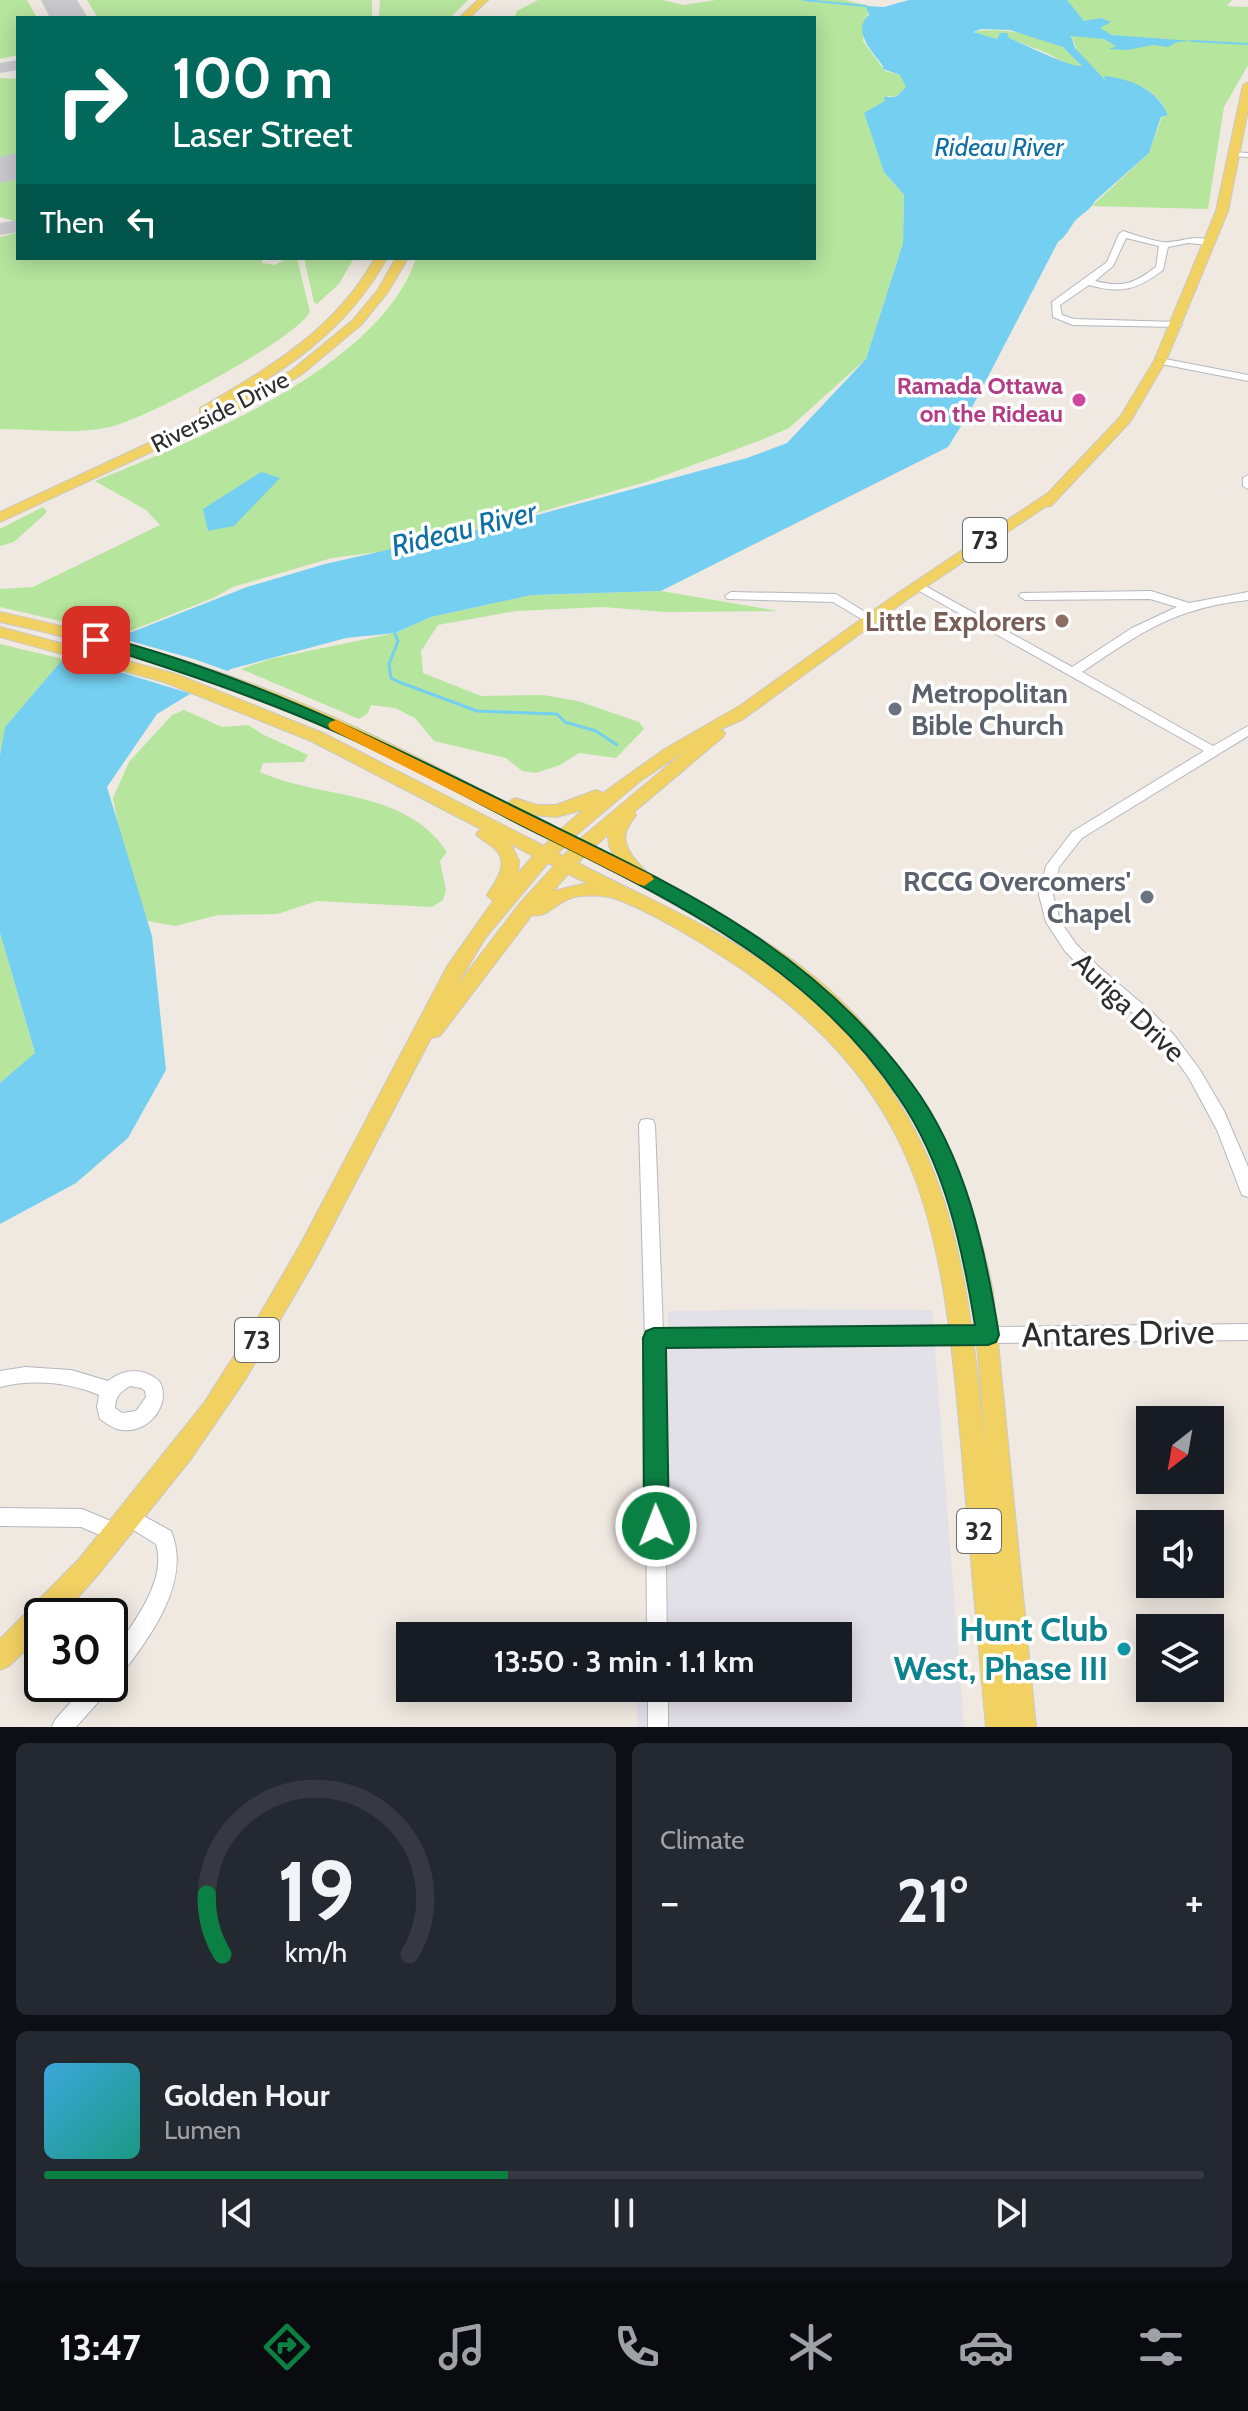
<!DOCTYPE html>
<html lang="en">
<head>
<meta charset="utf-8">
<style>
  body { margin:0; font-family:Cabin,sans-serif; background:#242831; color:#f1f3f6; height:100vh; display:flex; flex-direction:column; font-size:30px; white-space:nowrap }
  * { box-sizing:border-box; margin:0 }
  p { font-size:26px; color:#9ea1a6 }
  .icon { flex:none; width:44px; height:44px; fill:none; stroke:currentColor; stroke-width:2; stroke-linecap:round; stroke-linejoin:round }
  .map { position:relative; height:1727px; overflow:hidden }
  .sheet { display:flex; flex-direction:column; gap:16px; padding:16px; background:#0d0f14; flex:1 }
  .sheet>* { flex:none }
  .top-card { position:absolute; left:16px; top:16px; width:800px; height:244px; border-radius:0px; box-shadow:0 4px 20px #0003; background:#00695c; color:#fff; overflow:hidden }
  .needle { width:52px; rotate:211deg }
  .buttons { position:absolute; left:1136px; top:1406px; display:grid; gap:16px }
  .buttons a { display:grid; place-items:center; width:88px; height:88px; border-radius:0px; background:#171b24; box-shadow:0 4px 20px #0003; font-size:40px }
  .speed { position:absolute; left:24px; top:1598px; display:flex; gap:16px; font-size:40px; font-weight:700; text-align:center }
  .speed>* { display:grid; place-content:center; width:104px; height:104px; border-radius:50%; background:#171b24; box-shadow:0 4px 20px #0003; line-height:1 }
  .speed .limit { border:4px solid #111; border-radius:12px; background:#fff; color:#111 }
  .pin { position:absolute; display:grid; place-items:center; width:68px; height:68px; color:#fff; margin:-34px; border-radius:16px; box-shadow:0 4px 12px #0006 }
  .me { position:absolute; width:88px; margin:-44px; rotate:359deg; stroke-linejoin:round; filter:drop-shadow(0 0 6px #0008) }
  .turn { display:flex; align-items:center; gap:28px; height:168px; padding:0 24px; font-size:36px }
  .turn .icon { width:104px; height:104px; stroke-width:2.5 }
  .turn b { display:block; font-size:56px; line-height:68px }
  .then { display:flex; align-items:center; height:76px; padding:0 24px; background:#0003; gap:16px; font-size:30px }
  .big { font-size:60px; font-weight:700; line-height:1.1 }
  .sheet .widget { flex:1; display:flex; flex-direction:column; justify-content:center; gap:12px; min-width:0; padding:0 28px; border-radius:12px; background:#242831 }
  .sheet .dial { align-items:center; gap:0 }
  .dial svg { height:208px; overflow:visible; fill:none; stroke:#363941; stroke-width:7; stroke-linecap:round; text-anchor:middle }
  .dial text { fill:#f1f3f6; stroke:none }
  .song { display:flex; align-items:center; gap:24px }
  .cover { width:96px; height:96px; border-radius:12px; background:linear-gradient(135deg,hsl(200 70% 55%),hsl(170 70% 35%)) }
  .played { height:8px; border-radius:4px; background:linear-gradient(90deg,#0b8043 40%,#363941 40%) }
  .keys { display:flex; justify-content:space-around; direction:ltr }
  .heat { display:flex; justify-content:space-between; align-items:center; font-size:44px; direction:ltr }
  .sheet .tiles { flex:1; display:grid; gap:16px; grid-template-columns:1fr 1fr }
  .widget:last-child { grid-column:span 2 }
  .trip { position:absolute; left:396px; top:1622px; width:456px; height:80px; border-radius:0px; background:#171b24; box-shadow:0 4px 20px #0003; font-weight:700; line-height:80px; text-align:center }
  .dock { display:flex; height:128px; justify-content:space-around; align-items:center; background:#090b0e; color:#9ea1a6 }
  .dock .icon { width:56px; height:56px }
  .dock .current { color:#0b8043 }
  .dock b { font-size:36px; color:#f1f3f6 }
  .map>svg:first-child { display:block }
  .industrial { fill:#e3e1e8 }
  .green { fill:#b6e59e }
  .water { fill:#75cff0; fill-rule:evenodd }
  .pier { fill:#efe9e1 }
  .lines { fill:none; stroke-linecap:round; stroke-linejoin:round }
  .stream-far1 { stroke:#75cff0; stroke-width:2 }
  .stream { stroke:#75cff0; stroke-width:3 }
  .taxiway { fill:#c9c8cc; fill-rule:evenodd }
  .runway { fill:#c9c8cc; fill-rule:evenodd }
  .minor-casing { stroke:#b4b7c1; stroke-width:2 }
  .major-casing { stroke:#c9c9c9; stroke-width:2 }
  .minor { fill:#fff; fill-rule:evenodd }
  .major { fill:#f2d163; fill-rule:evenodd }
  .route { fill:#0b8043; stroke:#07532c; stroke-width:2 }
  .slow { fill:#f59e0b }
  .hotel-dot { fill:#d1479c; stroke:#fff; stroke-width:3 }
  .education-dot { fill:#8d6e63; stroke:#fff; stroke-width:3 }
  .worship-dot { fill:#6b7280; stroke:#fff; stroke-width:3 }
  .culture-dot { fill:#0f9aa8; stroke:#fff; stroke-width:3 }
  .labels { text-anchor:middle; stroke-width:7; stroke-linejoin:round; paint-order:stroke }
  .far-hotel-label { font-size:24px; font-weight:bold; fill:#b23c85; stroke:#fff; text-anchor:end }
  .far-street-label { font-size:24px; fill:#2e2e2e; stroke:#fff }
  .far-water-label { font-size:26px; font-style:italic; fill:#0d6fa3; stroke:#fff }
  .shield { fill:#fff; stroke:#6d6d6d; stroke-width:2 }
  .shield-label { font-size:26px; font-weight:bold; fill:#2e2e2e }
  .education-label { font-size:28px; font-weight:bold; fill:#785e54; stroke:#fff; text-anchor:end }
  .worship-label { font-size:28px; font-weight:bold; fill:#5b616d; stroke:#fff; text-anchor:start }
  .street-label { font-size:28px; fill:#2e2e2e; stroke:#fff }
  .water-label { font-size:30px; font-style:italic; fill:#0d6fa3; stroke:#fff }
  .near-street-label { font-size:34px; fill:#2e2e2e; stroke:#fff }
  .near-culture-label { font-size:34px; font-weight:bold; fill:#0d838f; stroke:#fff; text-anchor:end }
</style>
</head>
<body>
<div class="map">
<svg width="1248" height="1727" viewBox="0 0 1248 1727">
  <rect width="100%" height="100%" fill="#efe9e1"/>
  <!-- industrial -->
  <path class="industrial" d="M783,1309l149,1 32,417h-327v-28h31v-11h170v-52h-170v-325z"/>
  <!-- green -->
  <path class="green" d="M0,0h27l10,18h-19v37l-18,4z
    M87,0h285v18h-274z
    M380,0h88l-18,18h-71z
    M538,0h124l21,5 33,-5h129l24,6 -6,35 22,30 16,4 5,12 -10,10 -8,-1 -3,5 -1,71 20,23 -1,48 -37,116 -77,69 -30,13 -110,40 -130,37 -118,31 -69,9 -99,29 -20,11 -93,37 -120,-28v-18l33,-2 127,-62 -14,-15 -51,-29c99,-40 286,-114 321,-223h398v-240h-300l3,-7z
    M1067,0h165l-5,6 21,1v58l-24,42 -16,102 -116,-3 57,-53 13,-36 6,-2c-9,-27 -40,-35 -63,-39l4,5h-3l-17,-17 -16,3 -26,-14 -39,-15 -2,-4 -6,-1 -3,6 -24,-7c23,-5 73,1 95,19l9,-1 -6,-15 33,4 14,7 -5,2 17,1 12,-5 -5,-6c-31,-1 -56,-13 -70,-38z
    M0,78l18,1v82l-18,4z
    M18,171v51l-18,-5v-42z
    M18,232v26h244v5l13,2 13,-7h9l13,54c-15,28 -166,108 -200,115 -35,8 -75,2 -110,2v-192z
    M304,258h50l-15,26 -22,20 -3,-2z
    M43,507l4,5 -33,30 -14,4v-17z
    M661,591l117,20 -112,1 -64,-5 -86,4 -78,14 -17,26 2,22 58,23 62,-1 35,6 61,21 5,7 -28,29 -37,-5 -19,12 -24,8 -14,-2 -16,-13 -72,-17 -19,-23 -20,-10 -24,-3 -3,8 -9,6 -118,-50 29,-10 125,-26 36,-16 101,-22z
    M0,644l63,15 -58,68 -5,28z
    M184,710l38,17 26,-2 16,10 44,20 -4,7 -41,1 -3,9c62,28 145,16 187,80l-7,9 6,29 -3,10 -11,7 -115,-6 -40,13 -59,1 -43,11 -27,-5 -21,-47 -14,-76 16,-36 43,-47z
    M0,933l35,121 -35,29z"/>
  <!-- water -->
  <path class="water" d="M909,0h158l17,21 17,-3 10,4 -11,6 12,7 81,6 -16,1 -9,5 -15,-2 -26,5 -18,-1 7,-3 -12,-7 -33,-3 4,12 31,33 -2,-5c24,2 54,13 64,39l-7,2 -12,36 -54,48c-5,10 -13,12 -20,20 -6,8 -8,14 -17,21l-90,173 -20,32 -287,144 -129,4 -101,22 -36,16 -49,5 -115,31 -74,45 -50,73 45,149 14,134 -38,68 -52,45 -76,41v-141l35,-30 -35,-120v-178l5,-28 58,-68 184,-72 78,-23 190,-43 232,-63 40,-15 79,-84 37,-116 1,-48 -20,-23 -20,-59 21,-12 -1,-4h12l10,-10 -6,-12 -17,-6v-3c-10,-14 -32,-35 -14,-51l-3,-9 18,1zM982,29l28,1 53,17 19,19c-11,2 -58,-22 -73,-28l-2,-5h-7l-3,6 -24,-7z
    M261,472l19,6 -46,48 -26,5 -5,-22z"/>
  <!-- pier -->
  <path class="pier" d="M113,636l81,23 39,14 -38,22 -131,-40z"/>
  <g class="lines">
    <!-- stream-far1 -->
    <path class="stream-far1" d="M804,0l62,6
      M1192,41l56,3
      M395,633l1,3"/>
    <!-- stream -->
    <path class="stream" d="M395,634l3,7 -9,23 2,14 8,4 78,29 80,3 8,8 31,9 21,14"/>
    <!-- taxiway -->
    <path class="taxiway" d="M18,60v10l-18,3v-10z
      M18,160v10l-18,4v-10z
      M18,220v12l-18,3v-12z"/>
    <!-- runway -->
    <path class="runway" d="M41,0h36l11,18h-38z
      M18,153v26l-18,4v-26z"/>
    <defs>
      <path id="minor" d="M1232,152l16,1v4l-16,-1z
        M1123,231c13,4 26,9 39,11 18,2 32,-10 52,0l-5,3 -21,-2 -20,4 -5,23c-27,20 -41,24 -74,15l-29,20 2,10 12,4 103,3 5,3 -2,2 -107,-2 -20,-8 -1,-15 55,-40 12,-28zM1126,238l33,8 -3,21c-23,17 -33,21 -61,14l18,-15z
        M1160,358l88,17v6l-92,-18v-4z
        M1248,475v14l-5,-3v-8z
        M918,582l154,85 60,-39 45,-21 -27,-8 -125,1 -6,-4 2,-3 130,-2 38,12 59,-11v8c-74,8 -106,32 -166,72l131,74 35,-20v10l-166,102 -23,29 -6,28 7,26 16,23 24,24 53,45 21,22 26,35 24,41 24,56v30l-6,-2 -25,-65 -28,-52 -25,-35 -22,-22 -53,-45 -24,-25 -19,-29 -7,-27 7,-29 26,-34 132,-81 -290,-163v-4z
        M731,592l105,2 42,26 -6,4 -4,-1 -35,-21 -106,-3 -2,-3z
        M647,1119l6,1 2,5 8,205 300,-3 6,2 3,6 -3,6 -6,2 -300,3 4,290h-20l-2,-298 -6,-213 2,-5z
        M1248,1324v16l-260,3 -6,-2 -3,-6 3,-6 6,-2z
        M25,1367l46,3 37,11c17,-13 36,-14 52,1 12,25 -15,55 -43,47 -6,-2 -11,-6 -17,-10l-3,-12 2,-12c-30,-13 -67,-16 -99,-8v-16zM130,1386l11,2 4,3 1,6 -10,14 -14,2 -7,-5c0,-11 5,-16 15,-22z
        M0,1508l82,1 41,17 3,7 -3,7 -7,2 -35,-15 -81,-1z
        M129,1508l42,23c22,52 -24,110 -54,149l-6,3 -3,8 -32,36h-24l3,-7 32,-36h23c0,-8 -2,-18 0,-26 2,-7 10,-14 14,-21 17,-25 42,-61 32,-93l-34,-21 -3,-6 3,-6z
        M648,1688h20v39h-20z"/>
      <path id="major" d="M478,0h10l-19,18h-10z
        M1248,82v28l-20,101 -62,150 -36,61 -79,84 -6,1 -140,94 -163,119 -21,9 4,4 -2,4 -89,75 2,3c-6,9 -13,17 -10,28 2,10 17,27 26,33 13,9 29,15 43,23 35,20 70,41 103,65 107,81 170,198 195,328l43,435h-50c-9,-95 -17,-189 -25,-284 -19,-217 -37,-356 -233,-483 -30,-20 -79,-49 -112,-61 -11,-4 -35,-5 -47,0 -13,4 -23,20 -37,16l-92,121 -9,2 -116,222 -70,120 -54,79 -94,117 -36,40h-19v19l-33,31 -9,4v-31l79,-80 125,-156 49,-77 46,-79 149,-282 45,-64 -6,-6c7,-12 22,-29 10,-44 -6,-7 -15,-10 -21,-17l5,-5 -170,-88 -147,-59 -164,-45v-10l176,47 147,59 221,113 6,-7c-91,-47 -182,-96 -278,-135 -88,-36 -179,-62 -272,-82v-10c96,21 190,47 281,83 78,31 152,70 226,108l8,-5 22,7h19l40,-15 7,3 60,-43 78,-45 154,-110 153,-102 72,-76 34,-56 62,-150 27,-126zM685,751l-105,88 -6,-2 65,-55zM583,810l-23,20 -28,-15 24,2zM608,835l1,11 6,11 -21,-10zM511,844l22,12 -15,17 1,-12zM564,847l6,2 -7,7 -5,-3zM584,856c168,86 323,177 374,375 18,71 22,144 27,217 -19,-196 -35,-340 -200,-470 -61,-48 -138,-79 -207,-115zM548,863l6,3 -34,37 -65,85 31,-51zM568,874l19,9 -34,8z
        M375,258h12c-42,76 -104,113 -177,156h-10v-6c69,-40 135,-78 175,-150z
        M396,258h12l-20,34 -27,33 -60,50 -70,40 -231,107v-10l222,-103 70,-39 61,-50 24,-29z"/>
    </defs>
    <!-- minor casing -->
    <use href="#minor" class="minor-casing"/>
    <!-- major casing -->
    <use href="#major" class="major-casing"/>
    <!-- minor -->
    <use href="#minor" class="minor"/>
    <!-- major -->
    <use href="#major" class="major"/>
  </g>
  <!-- route -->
  <path class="route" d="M96,635c143,36 274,100 405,165 158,79 303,137 411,284 54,73 73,164 87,251l-3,7 -8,3 -322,3 3,178 -4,9 -9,3 -9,-3 -3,-9 -1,-188 3,-7 8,-3 321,-3c-13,-79 -30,-160 -76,-227 -89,-135 -236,-202 -376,-272 -63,-32 -125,-67 -189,-95 -79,-35 -161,-62 -244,-88v-6z"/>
  <!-- slow -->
  <path class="slow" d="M336,720l315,155 3,4 -10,7 -6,-2 -308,-155 -2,-4 2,-3z"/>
  <!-- markers -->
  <circle class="hotel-dot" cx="1079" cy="400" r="8"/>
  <circle class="education-dot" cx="1062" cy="621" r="8"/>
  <g class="worship-dot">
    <circle cx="895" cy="709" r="8"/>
    <circle cx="1147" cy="897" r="8"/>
  </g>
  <circle class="culture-dot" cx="1124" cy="1649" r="8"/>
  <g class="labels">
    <!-- far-hotel labels -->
    <g class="far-hotel-label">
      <text x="1063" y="394">Ramada Ottawa<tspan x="1063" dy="28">on the Rideau</tspan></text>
    </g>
    <!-- far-street labels -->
    <g class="far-street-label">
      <text transform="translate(220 412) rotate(-27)" y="8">Riverside Drive</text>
    </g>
    <!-- far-water labels -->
    <g class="far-water-label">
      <text x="999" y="156">Rideau River</text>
    </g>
    <!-- shield labels -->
    <g class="shield">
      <rect x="963" y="518" width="44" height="44" rx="6"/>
      <rect x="235" y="1318" width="44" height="44" rx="6"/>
      <rect x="957" y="1509" width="44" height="44" rx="6"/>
    </g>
    <g class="shield-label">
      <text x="985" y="549">73</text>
      <text x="257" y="1349">73</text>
      <text x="979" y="1540">32</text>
    </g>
    <!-- education labels -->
    <g class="education-label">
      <text x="1046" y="631">Little Explorers</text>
    </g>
    <!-- worship labels -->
    <g class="worship-label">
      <text x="911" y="703">Metropolitan<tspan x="911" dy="32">Bible Church</tspan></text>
      <text x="1131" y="891" text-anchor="end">RCCG Overcomers'<tspan x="1131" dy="32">Chapel</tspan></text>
    </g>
    <!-- street labels -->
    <g class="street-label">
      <text transform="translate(1129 1007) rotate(44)" y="10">Auriga Drive</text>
    </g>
    <!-- water labels -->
    <g class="water-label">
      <text transform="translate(464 529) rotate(-14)" y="10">Rideau River</text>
    </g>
    <!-- near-street labels -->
    <g class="near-street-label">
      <text transform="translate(1118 1333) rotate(-1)" y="12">Antares Drive</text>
    </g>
    <!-- near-culture labels -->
    <g class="near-culture-label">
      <text x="1108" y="1641">Hunt Club<tspan x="1108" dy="39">West, Phase III</tspan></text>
    </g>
  </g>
</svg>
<div class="buttons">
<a><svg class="needle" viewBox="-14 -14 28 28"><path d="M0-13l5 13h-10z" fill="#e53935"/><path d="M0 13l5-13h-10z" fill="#9ea1a6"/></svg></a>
<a><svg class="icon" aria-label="sound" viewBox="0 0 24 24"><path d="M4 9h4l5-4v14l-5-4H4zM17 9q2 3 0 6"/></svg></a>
<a><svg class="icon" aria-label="layers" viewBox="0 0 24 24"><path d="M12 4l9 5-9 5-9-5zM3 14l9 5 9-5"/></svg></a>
</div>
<div class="speed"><div class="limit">30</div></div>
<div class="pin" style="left:96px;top:640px;background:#d93025"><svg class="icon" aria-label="arrive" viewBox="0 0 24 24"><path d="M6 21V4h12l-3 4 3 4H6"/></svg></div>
<svg class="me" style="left:656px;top:1526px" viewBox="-20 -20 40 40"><circle r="17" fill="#0b8043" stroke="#fff" stroke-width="3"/><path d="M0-11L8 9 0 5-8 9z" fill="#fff"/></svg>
<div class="trip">13:50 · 3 min · 1.1 km</div>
<div class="top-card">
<div class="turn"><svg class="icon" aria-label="right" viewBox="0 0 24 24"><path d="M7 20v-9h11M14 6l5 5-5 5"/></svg><div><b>100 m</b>Laser Street</div></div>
<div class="then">Then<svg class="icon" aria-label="left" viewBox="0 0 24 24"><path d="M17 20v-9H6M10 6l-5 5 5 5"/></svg></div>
</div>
</div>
<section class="sheet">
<div class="tiles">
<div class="widget dial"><svg viewBox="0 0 100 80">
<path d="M14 69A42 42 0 1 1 86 69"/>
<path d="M14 69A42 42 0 0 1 8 46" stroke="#0b8043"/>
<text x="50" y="56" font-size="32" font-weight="700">19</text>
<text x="50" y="72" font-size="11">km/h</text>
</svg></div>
<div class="widget"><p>Climate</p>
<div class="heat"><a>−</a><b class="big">21°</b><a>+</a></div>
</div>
<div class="widget">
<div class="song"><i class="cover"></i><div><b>Golden Hour</b><p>Lumen</p></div></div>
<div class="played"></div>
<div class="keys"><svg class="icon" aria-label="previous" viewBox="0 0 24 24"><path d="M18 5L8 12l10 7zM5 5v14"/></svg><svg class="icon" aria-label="pause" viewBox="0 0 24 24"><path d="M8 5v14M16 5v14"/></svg><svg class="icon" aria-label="next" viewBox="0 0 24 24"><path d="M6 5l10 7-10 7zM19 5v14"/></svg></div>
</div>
</div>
</section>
<nav class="dock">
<b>13:47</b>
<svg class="icon current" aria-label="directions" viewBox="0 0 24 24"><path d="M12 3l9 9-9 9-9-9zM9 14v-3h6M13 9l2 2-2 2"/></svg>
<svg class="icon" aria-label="music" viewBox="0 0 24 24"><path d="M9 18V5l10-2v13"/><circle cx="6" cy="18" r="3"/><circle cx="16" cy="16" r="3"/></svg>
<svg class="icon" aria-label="phone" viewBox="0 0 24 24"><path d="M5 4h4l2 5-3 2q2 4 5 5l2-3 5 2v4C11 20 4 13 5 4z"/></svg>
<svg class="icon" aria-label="climate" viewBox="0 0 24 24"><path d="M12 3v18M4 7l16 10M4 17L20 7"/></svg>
<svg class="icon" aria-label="car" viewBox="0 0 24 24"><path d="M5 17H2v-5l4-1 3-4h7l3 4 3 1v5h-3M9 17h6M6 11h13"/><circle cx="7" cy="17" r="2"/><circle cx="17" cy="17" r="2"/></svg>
<svg class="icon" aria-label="filters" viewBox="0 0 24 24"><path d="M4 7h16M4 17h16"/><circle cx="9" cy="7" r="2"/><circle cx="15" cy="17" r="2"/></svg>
</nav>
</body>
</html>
